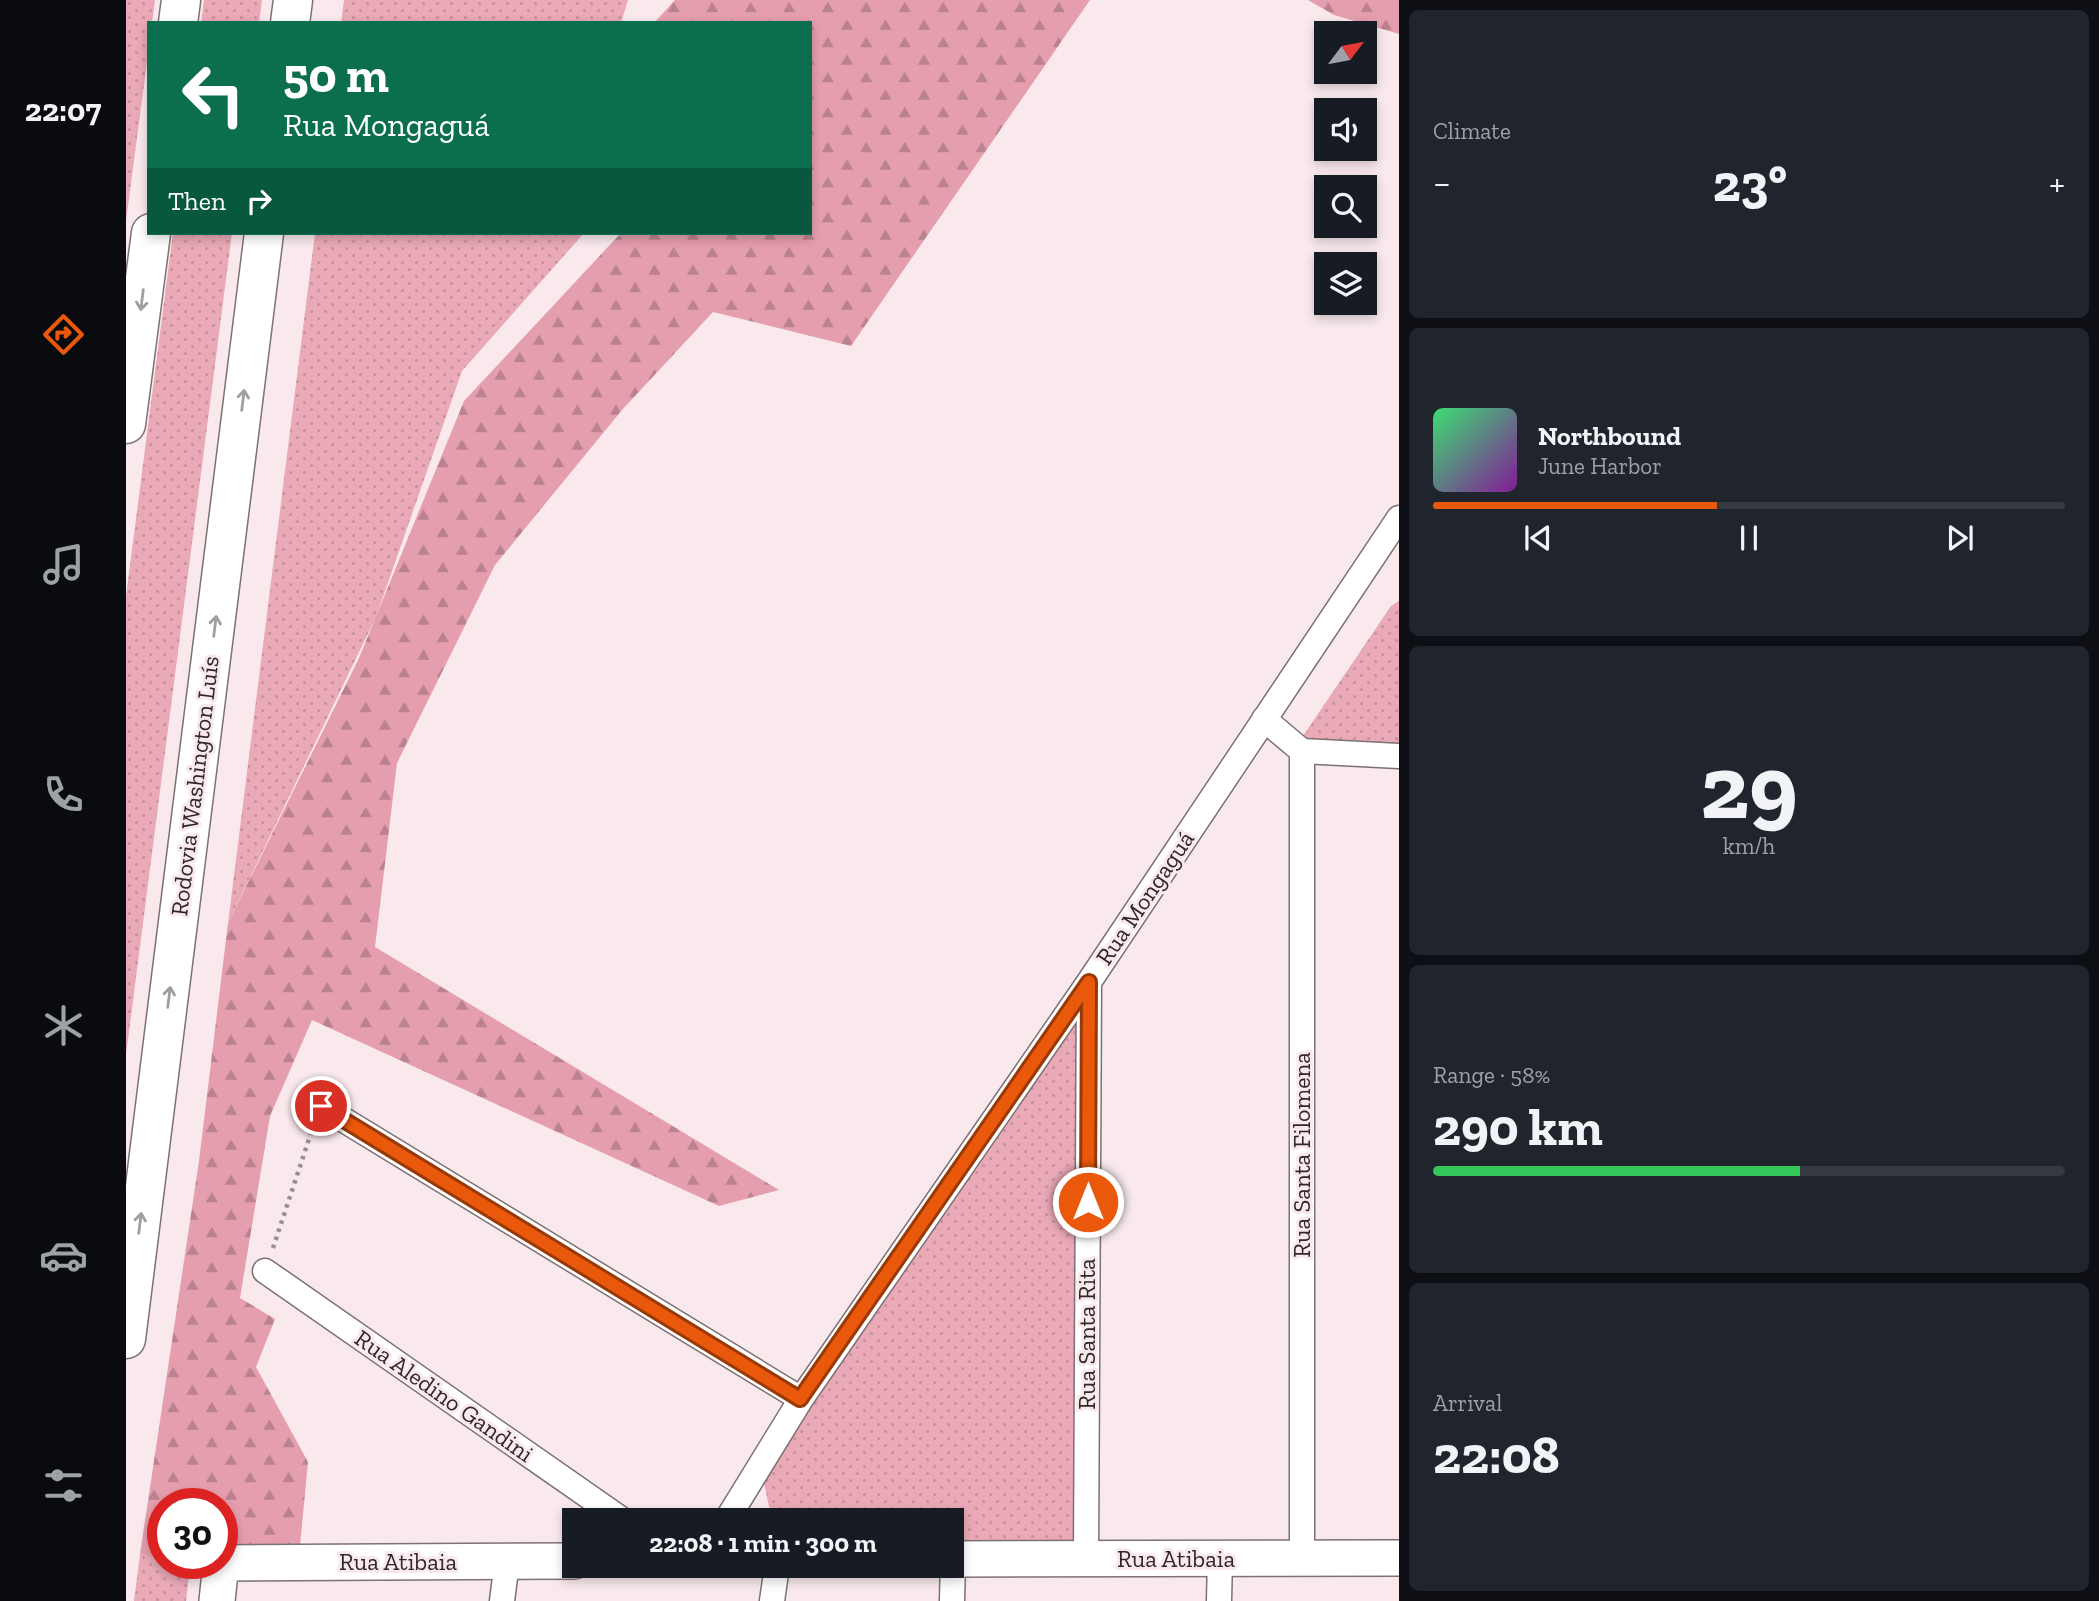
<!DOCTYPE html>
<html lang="en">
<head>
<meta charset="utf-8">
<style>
  body { margin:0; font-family:"Zilla Slab",serif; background:#20242c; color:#f1f3f6; height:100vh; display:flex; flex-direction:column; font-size:26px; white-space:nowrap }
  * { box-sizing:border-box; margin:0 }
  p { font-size:23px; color:#9ea1a6 }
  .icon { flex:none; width:38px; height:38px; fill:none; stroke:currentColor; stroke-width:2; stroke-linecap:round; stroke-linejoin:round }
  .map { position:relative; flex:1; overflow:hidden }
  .sheet { display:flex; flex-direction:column; gap:10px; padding:10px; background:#0d0f14; width:700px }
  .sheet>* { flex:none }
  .guide { position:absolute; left:21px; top:21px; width:665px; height:214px; border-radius:0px; box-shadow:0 4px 10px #0003; background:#0b6e4f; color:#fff; overflow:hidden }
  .needle { width:46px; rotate:58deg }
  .tools { position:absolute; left:1188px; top:21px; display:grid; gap:14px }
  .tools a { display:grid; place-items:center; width:63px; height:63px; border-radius:0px; background:#171b24; box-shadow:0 4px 10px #0003; font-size:35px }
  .speed { position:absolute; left:21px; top:1488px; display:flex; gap:14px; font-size:35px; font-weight:700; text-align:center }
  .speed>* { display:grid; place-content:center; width:91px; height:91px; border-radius:50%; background:#171b24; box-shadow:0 4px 10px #0003; line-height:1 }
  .speed .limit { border:10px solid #d22; background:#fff; color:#111 }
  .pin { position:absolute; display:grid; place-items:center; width:60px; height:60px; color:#fff; margin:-30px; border:4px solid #fff; border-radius:50%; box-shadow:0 2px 7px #0007 }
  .me { position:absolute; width:77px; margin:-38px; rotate:0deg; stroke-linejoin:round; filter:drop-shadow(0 0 5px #0008) }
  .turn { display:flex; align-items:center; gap:24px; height:147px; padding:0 21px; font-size:32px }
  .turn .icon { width:91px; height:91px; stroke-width:2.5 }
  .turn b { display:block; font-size:49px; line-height:60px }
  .then { display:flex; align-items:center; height:66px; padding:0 21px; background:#0003; gap:14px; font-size:26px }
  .big { font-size:52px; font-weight:700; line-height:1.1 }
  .sheet .tile { flex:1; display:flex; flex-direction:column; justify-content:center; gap:10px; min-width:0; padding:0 24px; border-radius:10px; background:#20242c }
  .sheet .dial { align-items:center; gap:0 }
  .dial b { font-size:91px; line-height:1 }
  .song { display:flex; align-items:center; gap:21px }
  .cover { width:84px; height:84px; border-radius:10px; background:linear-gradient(135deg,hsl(140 70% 55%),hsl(290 70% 35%)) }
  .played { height:7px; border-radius:4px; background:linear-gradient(90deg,#ea580c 45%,#363941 45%) }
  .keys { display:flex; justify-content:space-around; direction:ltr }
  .heat { display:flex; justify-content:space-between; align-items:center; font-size:38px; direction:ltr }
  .charge { height:10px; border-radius:5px; background:linear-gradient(90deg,#34c759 58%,#363941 0) }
  .trip { position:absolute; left:436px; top:1508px; width:402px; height:70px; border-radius:0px; background:#171b24; box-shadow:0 4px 10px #0003; font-weight:700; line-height:70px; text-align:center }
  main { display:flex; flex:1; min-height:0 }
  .dock { display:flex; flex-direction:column; width:126px; justify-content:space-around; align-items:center; background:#090b0e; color:#9ea1a6 }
  .dock .icon { width:49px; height:49px }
  .dock .active { color:#ea580c }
  .dock b { font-size:32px; color:#f1f3f6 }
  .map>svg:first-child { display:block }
  .green { fill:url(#green-dots) }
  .forest { fill:url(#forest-firs) }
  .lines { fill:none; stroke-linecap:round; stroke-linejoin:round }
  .street-casing { stroke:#7e7173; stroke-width:27 }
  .secondary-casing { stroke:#7e7173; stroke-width:38 }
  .highway-casing { stroke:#7e7173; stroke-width:41 }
  .path { stroke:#988d8f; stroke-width:4.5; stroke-dasharray:3.5 5; stroke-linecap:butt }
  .street { stroke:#fff; stroke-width:24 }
  .secondary { stroke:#fff; stroke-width:35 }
  .highway { stroke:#fff; stroke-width:38 }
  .oneway { stroke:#a19e9f }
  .route-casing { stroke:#983908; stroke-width:18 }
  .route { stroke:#ea580c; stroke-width:12 }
  .labels { text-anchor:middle; stroke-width:6; stroke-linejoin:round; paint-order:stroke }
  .street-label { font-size:24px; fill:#2e2829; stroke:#f9e9ec }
</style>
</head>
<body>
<main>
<nav class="dock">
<b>22:07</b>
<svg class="icon active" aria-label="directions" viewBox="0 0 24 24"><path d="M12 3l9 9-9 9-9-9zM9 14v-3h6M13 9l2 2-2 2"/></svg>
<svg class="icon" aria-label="music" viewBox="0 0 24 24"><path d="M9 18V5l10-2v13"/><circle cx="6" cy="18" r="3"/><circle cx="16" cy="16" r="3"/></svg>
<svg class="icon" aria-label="phone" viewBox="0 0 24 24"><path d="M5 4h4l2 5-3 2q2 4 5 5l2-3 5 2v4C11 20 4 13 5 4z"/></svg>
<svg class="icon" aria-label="climate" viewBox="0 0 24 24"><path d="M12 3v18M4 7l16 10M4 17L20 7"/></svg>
<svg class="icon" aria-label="car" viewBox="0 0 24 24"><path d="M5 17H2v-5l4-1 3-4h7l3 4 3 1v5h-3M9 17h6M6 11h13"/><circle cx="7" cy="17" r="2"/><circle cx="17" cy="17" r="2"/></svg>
<svg class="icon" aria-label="filters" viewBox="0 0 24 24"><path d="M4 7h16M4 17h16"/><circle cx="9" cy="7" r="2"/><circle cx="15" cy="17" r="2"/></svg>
</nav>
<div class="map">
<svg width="1273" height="1601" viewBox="0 0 1273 1601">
  <defs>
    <pattern id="green-dots" width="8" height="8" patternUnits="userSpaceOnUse" patternTransform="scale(1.75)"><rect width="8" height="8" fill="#eaa9b7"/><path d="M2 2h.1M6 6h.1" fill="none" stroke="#c9919d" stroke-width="1.8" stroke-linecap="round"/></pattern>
    <pattern id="forest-firs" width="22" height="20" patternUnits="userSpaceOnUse" patternTransform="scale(1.75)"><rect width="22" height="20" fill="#e59eae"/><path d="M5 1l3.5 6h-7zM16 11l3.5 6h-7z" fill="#ba818e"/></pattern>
  </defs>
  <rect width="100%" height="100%" fill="#f9e9ec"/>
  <!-- green -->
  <path class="green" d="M0,0h29l-3,23h-3v24l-23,174z
    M78,0h58l-3,23h-58z
    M218,0h284l-7,23h-280z
    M47,233h59l-106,822v-459z
    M189,233h269l-122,138 -86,246 -148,306z
    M1273,601v144l-98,-6 90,-133z
    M960,989l-2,567h-132v-35h-180l-10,-48z
    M14,1554l23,6v3h12l15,4 -4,34h-52z"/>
  <!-- forest -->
  <path class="forest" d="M549,0h415l-239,346 -138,-34 -91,98 -127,155 -98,198 -22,184 404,243 -60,16 -407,-186 -42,96 -30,182 35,21 -19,48 52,95 -9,94 -109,11 -15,-4h47v-60h-59v57l-23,-6 59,-393 29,-238 131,-265 105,-257 157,-168h189v-210h-156z
    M1182,0h91v34l-65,-19z"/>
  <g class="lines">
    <defs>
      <path id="street" d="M1138,719l38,32 97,5
        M1176,751v807
        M195,1106l480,293
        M139,1271l359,250
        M600,1521l75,-122 288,-417 310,-464
        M960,1559l3,-577
        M376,1601l5,-39
        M646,1601l5,-35
        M826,1601l1,-42
        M1093,1601l1,-43"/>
      <path id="secondary" d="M826,1559l447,-1
        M91,1601l4,-38 353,-2"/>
      <path id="highway" d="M52,23l3,-23
        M164,23l3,-23
        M0,424l25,-191
        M0,1339l138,-1106"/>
    </defs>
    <!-- street casing -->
    <use href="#street" class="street-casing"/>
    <!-- secondary casing -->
    <use href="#secondary" class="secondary-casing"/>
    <!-- highway casing -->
    <use href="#highway" class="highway-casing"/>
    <!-- path -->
    <path class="path" d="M147,1248l39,-118"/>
    <!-- street -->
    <use href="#street" class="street"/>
    <!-- secondary -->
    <use href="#secondary" class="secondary"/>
    <!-- highway -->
    <use href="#highway" class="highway"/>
  </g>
  <!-- one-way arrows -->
  <defs><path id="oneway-shaft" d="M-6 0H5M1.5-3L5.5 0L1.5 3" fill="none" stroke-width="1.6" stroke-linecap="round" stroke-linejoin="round" transform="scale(1.75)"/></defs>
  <g class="oneway">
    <use href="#oneway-shaft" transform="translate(16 300) rotate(97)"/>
    <use href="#oneway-shaft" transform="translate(117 400) rotate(-83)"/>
    <use href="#oneway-shaft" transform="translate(89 626) rotate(-83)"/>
    <use href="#oneway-shaft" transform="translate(43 997) rotate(-83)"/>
    <use href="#oneway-shaft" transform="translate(14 1223) rotate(-83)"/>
  </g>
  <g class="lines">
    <defs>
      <path id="route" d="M195,1106l479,293 289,-417 -1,220"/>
    </defs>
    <!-- route casing -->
    <use href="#route" class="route-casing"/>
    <!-- route -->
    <use href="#route" class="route"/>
  </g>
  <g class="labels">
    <!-- street labels -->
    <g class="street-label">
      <text transform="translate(69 786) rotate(-83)" y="8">Rodovia Washington Luís</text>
      <text transform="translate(1019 898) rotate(-56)" y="8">Rua Mongaguá</text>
      <text transform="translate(1176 1155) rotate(-90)" y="8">Rua Santa Filomena</text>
      <text transform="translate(961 1334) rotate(-90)" y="8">Rua Santa Rita</text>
      <text transform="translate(318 1396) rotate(35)" y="8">Rua Aledino Gandini</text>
      <text x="1050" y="1567">Rua Atibaia</text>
      <text x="272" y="1570">Rua Atibaia</text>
    </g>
  </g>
</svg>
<div class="tools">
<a><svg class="needle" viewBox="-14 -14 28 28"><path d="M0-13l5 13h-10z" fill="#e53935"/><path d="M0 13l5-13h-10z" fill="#9ea1a6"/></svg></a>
<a><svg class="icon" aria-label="sound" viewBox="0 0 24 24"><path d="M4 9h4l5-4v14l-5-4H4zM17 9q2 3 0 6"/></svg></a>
<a><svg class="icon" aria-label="search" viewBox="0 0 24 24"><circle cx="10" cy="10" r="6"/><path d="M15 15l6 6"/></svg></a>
<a><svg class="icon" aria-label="layers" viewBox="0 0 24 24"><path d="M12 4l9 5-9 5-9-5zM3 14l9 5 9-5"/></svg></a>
</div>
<div class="speed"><div class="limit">30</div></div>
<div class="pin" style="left:195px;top:1106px;background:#d93025"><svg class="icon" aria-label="arrive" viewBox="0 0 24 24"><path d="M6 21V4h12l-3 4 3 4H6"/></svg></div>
<svg class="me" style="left:962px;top:1202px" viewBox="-20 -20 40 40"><circle r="17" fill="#ea580c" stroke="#fff" stroke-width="3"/><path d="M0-11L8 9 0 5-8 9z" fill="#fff"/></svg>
<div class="trip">22:08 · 1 min · 300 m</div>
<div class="guide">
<div class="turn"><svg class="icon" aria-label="left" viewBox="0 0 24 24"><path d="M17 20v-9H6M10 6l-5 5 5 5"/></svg><div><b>50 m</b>Rua Mongaguá</div></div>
<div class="then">Then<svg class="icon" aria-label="right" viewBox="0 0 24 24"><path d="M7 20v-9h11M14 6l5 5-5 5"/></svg></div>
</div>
</div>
<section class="sheet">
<div class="tile"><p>Climate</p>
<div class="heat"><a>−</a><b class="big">23°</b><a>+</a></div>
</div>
<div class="tile">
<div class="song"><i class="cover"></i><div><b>Northbound</b><p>June Harbor</p></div></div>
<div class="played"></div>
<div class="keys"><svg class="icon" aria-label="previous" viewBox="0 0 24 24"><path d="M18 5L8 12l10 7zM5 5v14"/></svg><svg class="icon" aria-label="pause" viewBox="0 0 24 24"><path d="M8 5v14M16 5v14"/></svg><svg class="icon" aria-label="next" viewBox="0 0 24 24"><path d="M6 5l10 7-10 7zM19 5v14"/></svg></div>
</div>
<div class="tile dial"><b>29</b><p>km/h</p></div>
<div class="tile"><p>Range · 58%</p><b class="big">290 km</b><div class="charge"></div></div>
<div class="tile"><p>Arrival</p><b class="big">22:08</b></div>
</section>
</main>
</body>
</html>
